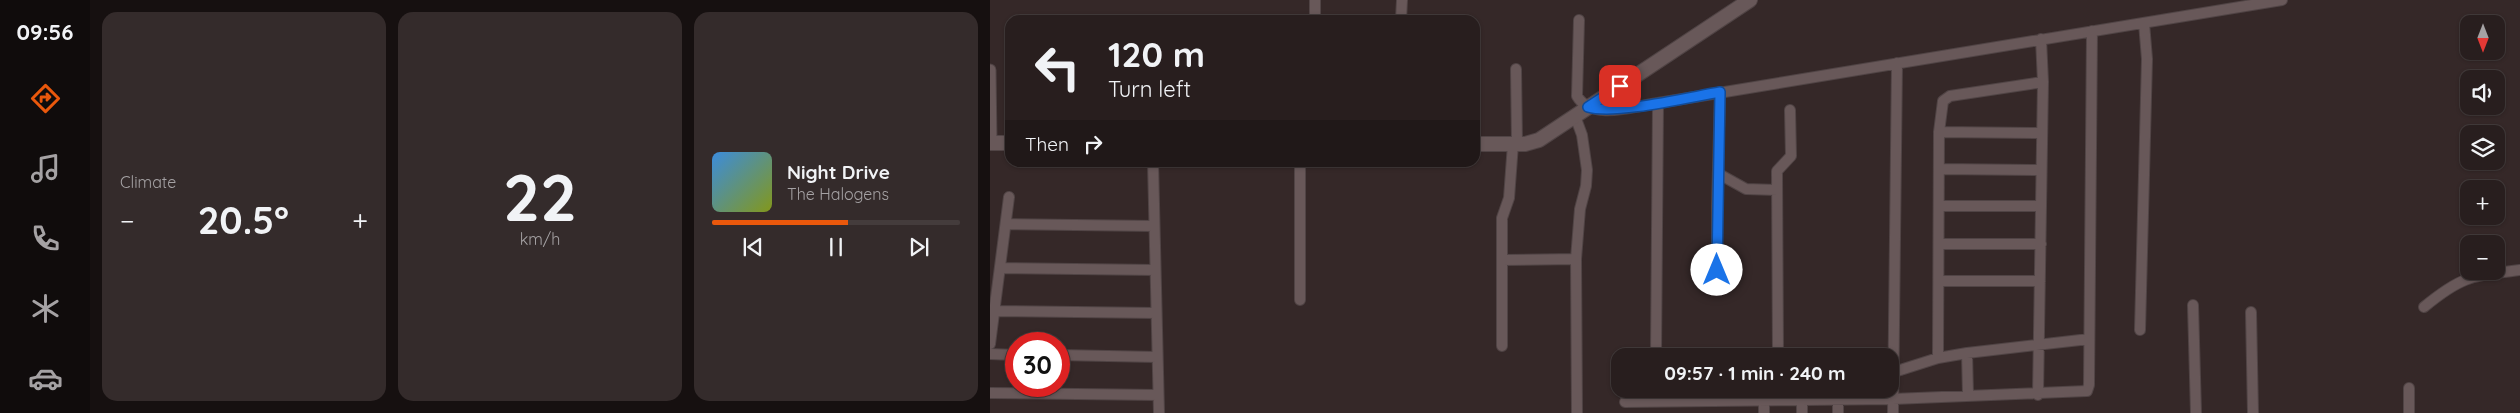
<!DOCTYPE html>
<html lang="en">
<head>
<meta charset="utf-8">
<style>
  body { margin:0; font-family:Quicksand,sans-serif; background:#342b2b; color:#f1f3f6; height:100vh; display:flex; flex-direction:column; font-size:19px; white-space:nowrap }
  * { box-sizing:border-box; margin:0 }
  p { font-size:16px; color:#a5a2a4 }
  .icon { flex:none; width:28px; height:28px; fill:none; stroke:currentColor; stroke-width:2; stroke-linecap:round; stroke-linejoin:round }
  .map { position:relative; flex:1; overflow:hidden }
  .sheet { display:flex; flex-direction:column; gap:12px; padding:12px; background:#161010; width:900px }
  .sheet>* { flex:none }
  .guide { position:absolute; left:15px; top:15px; width:475px; height:152px; border-radius:15px; box-shadow:0 1px 4px #0004,0 0 0 1px #443c3c; background:#281e1e; color:#f1f3f6; overflow:hidden }
  .needle { width:32px; rotate:180deg }
  .fabs { position:absolute; left:1470px; top:15px; display:grid; gap:10px }
  .fabs a { display:grid; place-items:center; width:45px; height:45px; border-radius:10px; background:#281e1e; box-shadow:0 1px 4px #0004,0 0 0 1px #443c3c; font-size:25px }
  .speed { position:absolute; left:15px; top:332px; display:flex; gap:10px; font-size:25px; font-weight:700; text-align:center }
  .speed>* { display:grid; place-content:center; width:65px; height:65px; border-radius:50%; background:#281e1e; box-shadow:0 1px 4px #0004,0 0 0 1px #443c3c; line-height:1 }
  .speed .limit { border:8px solid #d22; background:#fff; color:#111 }
  .pin { position:absolute; display:grid; place-items:center; width:42px; height:42px; color:#fff; margin:-21px; border-radius:10px; box-shadow:0 2px 8px #0006 }
  .me { position:absolute; width:55px; margin:-28px; rotate:0deg; stroke-linejoin:round; filter:drop-shadow(0 0 4px #0008) }
  .turn { display:flex; align-items:center; gap:18px; height:105px; padding:0 20px; font-size:22px }
  .turn .icon { width:65px; height:65px; stroke-width:2.5 }
  .turn b { display:block; font-size:35px; line-height:42px }
  .then { display:flex; align-items:center; height:48px; padding:0 20px; background:#0003; gap:10px; font-size:19px }
  .big { font-size:38px; font-weight:700; line-height:1.1 }
  .sheet .tile { flex:1; display:flex; flex-direction:column; justify-content:center; gap:8px; min-width:0; padding:0 18px; border-radius:15px; background:#342b2b }
  .sheet .dial { align-items:center; gap:0 }
  .dial b { font-size:65px; line-height:1 }
  .song { display:flex; align-items:center; gap:15px }
  .cover { width:60px; height:60px; border-radius:8px; background:linear-gradient(135deg,hsl(210 70% 55%),hsl(70 70% 35%)) }
  .played { height:5px; border-radius:2px; background:linear-gradient(90deg,#ea580c 55%,#443c3c 55%) }
  .keys { display:flex; justify-content:space-around; direction:ltr }
  .heat { display:flex; justify-content:space-between; align-items:center; font-size:28px; direction:ltr }
  .sheet .tiles { flex:1; display:grid; gap:12px; grid-template-columns:repeat(3,1fr) }
  .trip { position:absolute; left:621px; top:348px; width:288px; height:50px; border-radius:15px; background:#281e1e; box-shadow:0 1px 4px #0004,0 0 0 1px #443c3c; font-weight:700; line-height:50px; text-align:center }
  main { display:flex; flex:1; min-height:0 }
  .tabs { display:flex; flex-direction:column; width:90px; justify-content:space-around; align-items:center; background:#100c0c; color:#a5a2a4 }
  .tabs .icon { width:35px; height:35px }
  .tabs .on { color:#ea580c }
  .tabs b { font-size:22px; color:#f1f3f6 }
  .map>svg:first-child { display:block }
  .lines { fill:none; stroke-linecap:round; stroke-linejoin:round }
  .minor-casing { stroke:#504445; stroke-width:12 }
  .tertiary-casing { stroke:#504445; stroke-width:13 }
  .secondary-casing { stroke:#504445; stroke-width:16 }
  .minor { stroke:#685859; stroke-width:10 }
  .tertiary { stroke:#685859; stroke-width:11 }
  .secondary { stroke:#685859; stroke-width:14 }
  .route-casing { stroke:#114b97; stroke-width:12 }
  .route { stroke:#1a73e8; stroke-width:9 }
</style>
</head>
<body>
<main>
<nav class="tabs">
<b>09:56</b>
<svg class="icon on" aria-label="directions" viewBox="0 0 24 24"><path d="M12 3l9 9-9 9-9-9zM9 14v-3h6M13 9l2 2-2 2"/></svg>
<svg class="icon" aria-label="music" viewBox="0 0 24 24"><path d="M9 18V5l10-2v13"/><circle cx="6" cy="18" r="3"/><circle cx="16" cy="16" r="3"/></svg>
<svg class="icon" aria-label="phone" viewBox="0 0 24 24"><path d="M5 4h4l2 5-3 2q2 4 5 5l2-3 5 2v4C11 20 4 13 5 4z"/></svg>
<svg class="icon" aria-label="climate" viewBox="0 0 24 24"><path d="M12 3v18M4 7l16 10M4 17L20 7"/></svg>
<svg class="icon" aria-label="car" viewBox="0 0 24 24"><path d="M5 17H2v-5l4-1 3-4h7l3 4 3 1v5h-3M9 17h6M6 11h13"/><circle cx="7" cy="17" r="2"/><circle cx="17" cy="17" r="2"/></svg>
</nav>
<section class="sheet">
<div class="tiles">
<div class="tile"><p>Climate</p>
<div class="heat"><a>−</a><b class="big">20.5°</b><a>+</a></div>
</div>
<div class="tile dial"><b>22</b><p>km/h</p></div>
<div class="tile">
<div class="song"><i class="cover"></i><div><b>Night Drive</b><p>The Halogens</p></div></div>
<div class="played"></div>
<div class="keys"><svg class="icon" aria-label="previous" viewBox="0 0 24 24"><path d="M18 5L8 12l10 7zM5 5v14"/></svg><svg class="icon" aria-label="pause" viewBox="0 0 24 24"><path d="M8 5v14M16 5v14"/></svg><svg class="icon" aria-label="next" viewBox="0 0 24 24"><path d="M6 5l10 7-10 7zM19 5v14"/></svg></div>
</div>
</div>
</section>
<div class="map">
<svg width="1530" height="413" viewBox="0 0 1530 413">
  <rect width="100%" height="100%" fill="#352828"/>
  <g class="lines">
    <defs>
      <path id="minor" d="M325,20v-20
        M411,20l1,-20
        M589,20l-2,76c14,25 58,10 81,7l624,-103
        M526,69l1,75
        M585,116l7,19 5,35 -1,16 -6,23 -4,50 1,154
        M949,132l103,1
        M163,162l6,251
        M310,162v138
        M949,169l102,1
        M729,174l27,15 31,1
        M949,206h102
        M16,224l148,2
        M949,244h102
        M512,260l74,-1
        M10,268l155,2
        M727,270v-64l3,-114
        M949,281h101
        M1203,305l3,108
        M1434,307c39,-32 48,-31 96,-37
        M4,311l162,2
        M1261,312l2,101
        M1150,330l7,-271 -3,-36
        M0,344l19,-147
        M512,346v-128l7,-20 4,-54
        M977,353l1,42
        M0,354l26,1
        M69,355l98,2
        M666,356l2,-253
        M788,356l-1,-185 14,-15 -1,-46
        M948,358l1,-226 4,-31 7,-5 93,-14
        M904,372l44,-14 29,-5 122,-14
        M1419,388v25
        M789,389v11
        M0,393l168,2
        M1048,395l5,-313 -2,-43
        M774,400v13
        M666,401v-12
        M635,402l268,-3 194,-8 2,-6 3,-354
        M812,413v-13
        M848,413v-13
        M903,413l4,-350"/>
      <path id="tertiary" d="M0,70l1,73"/>
      <path id="secondary" d="M0,143h20
        M485,144h50l14,-4 211,-140"/>
    </defs>
    <!-- minor casing -->
    <use href="#minor" class="minor-casing"/>
    <!-- tertiary casing -->
    <use href="#tertiary" class="tertiary-casing"/>
    <!-- secondary casing -->
    <use href="#secondary" class="secondary-casing"/>
    <!-- minor -->
    <use href="#minor" class="minor"/>
    <!-- tertiary -->
    <use href="#tertiary" class="tertiary"/>
    <!-- secondary -->
    <use href="#secondary" class="secondary"/>
  </g>
  <g class="lines">
    <defs>
      <path id="route" d="M630,86l-32,21c27,8 102,-10 132,-15l-3,178"/>
    </defs>
    <!-- route casing -->
    <use href="#route" class="route-casing"/>
    <!-- route -->
    <use href="#route" class="route"/>
  </g>
</svg>
<div class="fabs">
<a><svg class="needle" viewBox="-14 -14 28 28"><path d="M0-13l5 13h-10z" fill="#e53935"/><path d="M0 13l5-13h-10z" fill="#a5a2a4"/></svg></a>
<a><svg class="icon" aria-label="sound" viewBox="0 0 24 24"><path d="M4 9h4l5-4v14l-5-4H4zM17 9q2 3 0 6"/></svg></a>
<a><svg class="icon" aria-label="layers" viewBox="0 0 24 24"><path d="M12 4l9 5-9 5-9-5zM3 14l9 5 9-5"/></svg></a>
<a>+</a>
<a>−</a>
</div>
<div class="speed"><div class="limit">30</div></div>
<div class="pin" style="left:630px;top:86px;background:#d93025"><svg class="icon" aria-label="arrive" viewBox="0 0 24 24"><path d="M6 21V4h12l-3 4 3 4H6"/></svg></div>
<svg class="me" style="left:727px;top:270px" viewBox="-20 -20 40 40"><circle r="19" fill="#fff"/><path d="M0-13L10 11 0 6-10 11z" fill="#1a73e8"/></svg>
<div class="trip">09:57 · 1 min · 240 m</div>
<div class="guide">
<div class="turn"><svg class="icon" aria-label="left" viewBox="0 0 24 24"><path d="M17 20v-9H6M10 6l-5 5 5 5"/></svg><div><b>120 m</b>Turn left</div></div>
<div class="then">Then<svg class="icon" aria-label="right" viewBox="0 0 24 24"><path d="M7 20v-9h11M14 6l5 5-5 5"/></svg></div>
</div>
</div>
</main>
</body>
</html>
